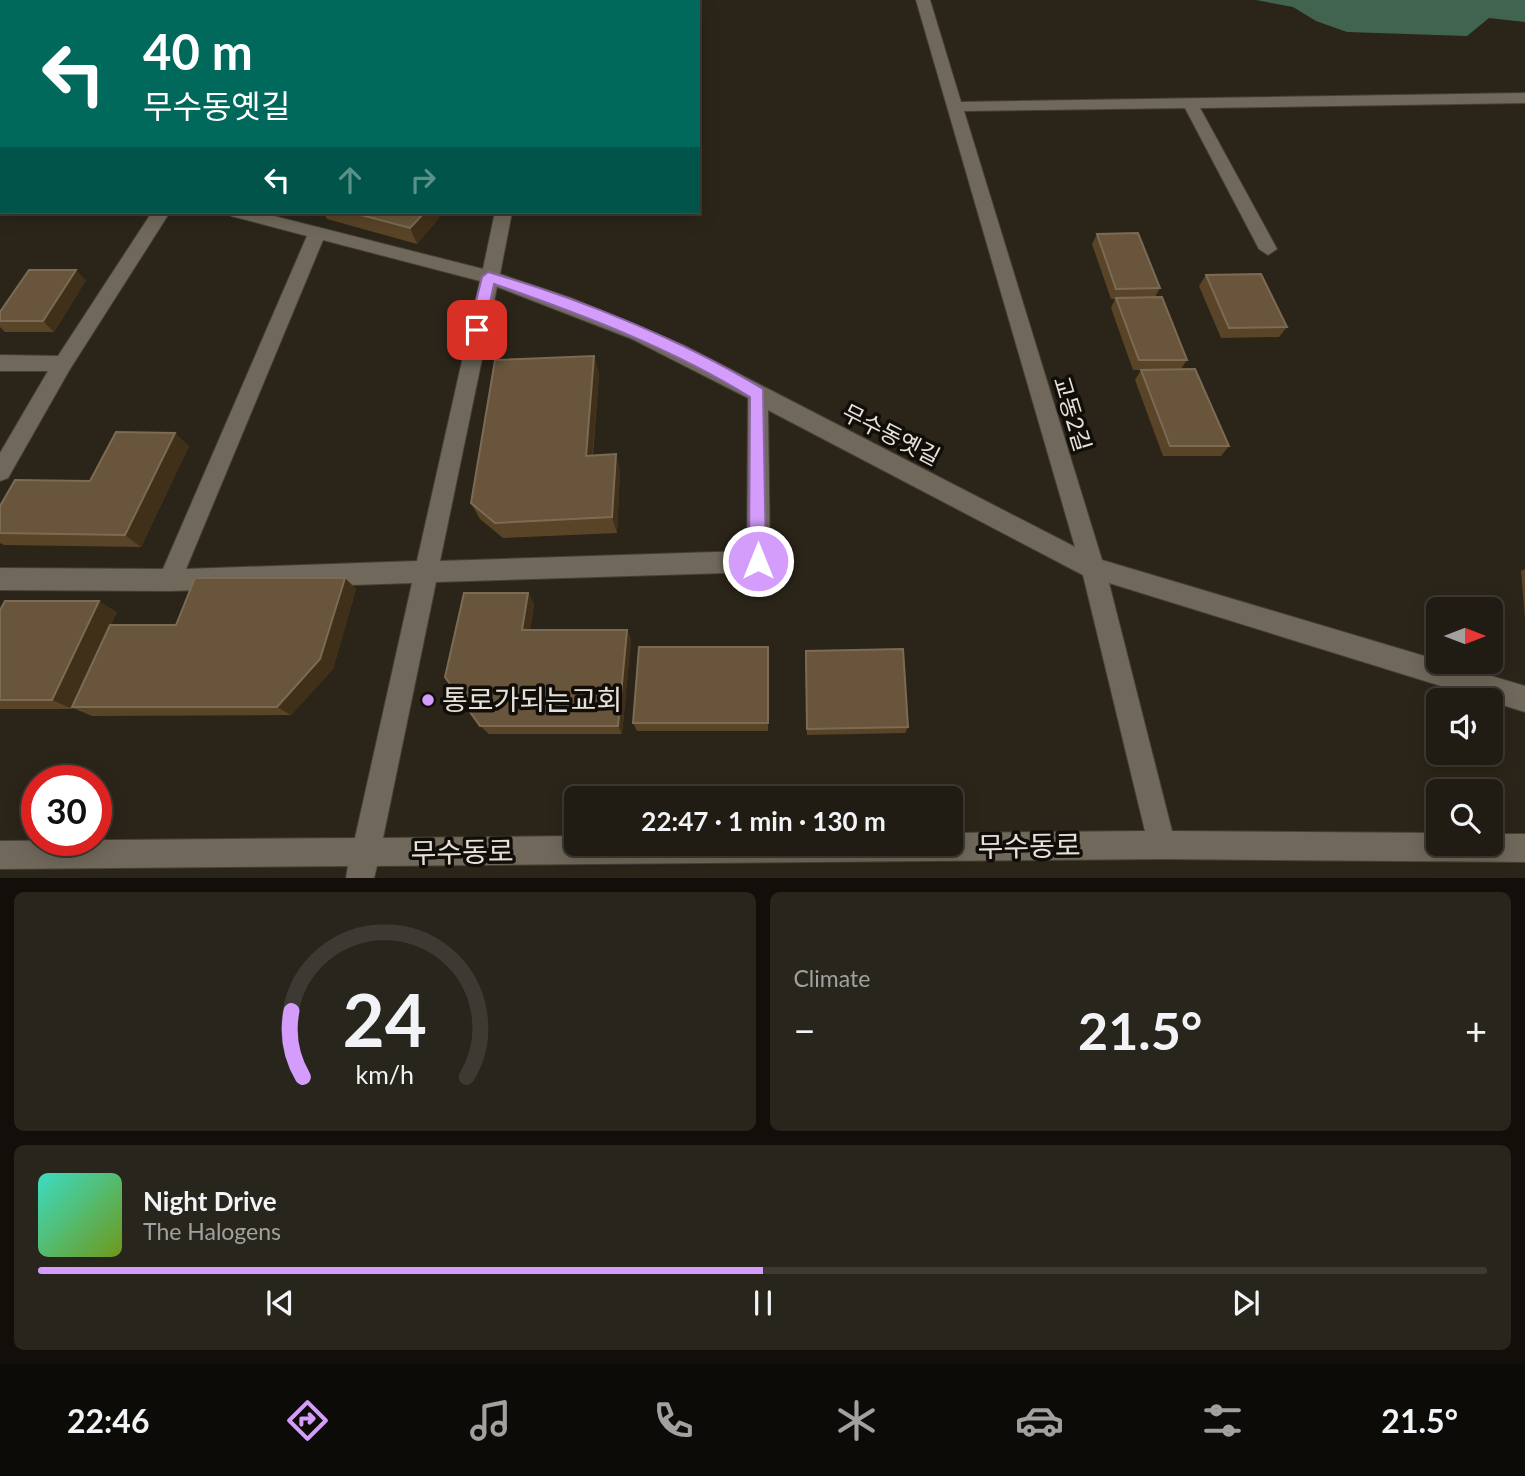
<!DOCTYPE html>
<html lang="en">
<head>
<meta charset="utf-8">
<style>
  body { margin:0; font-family:Lato,"Noto Sans KR",sans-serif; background:#28251c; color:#f1f3f6; height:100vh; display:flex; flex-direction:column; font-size:26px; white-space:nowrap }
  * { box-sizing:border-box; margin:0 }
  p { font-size:23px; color:#a2a1a0 }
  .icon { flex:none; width:38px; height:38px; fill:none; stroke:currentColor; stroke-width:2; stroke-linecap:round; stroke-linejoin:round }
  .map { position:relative; height:878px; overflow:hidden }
  .panel { display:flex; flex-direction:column; gap:14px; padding:14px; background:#120f0a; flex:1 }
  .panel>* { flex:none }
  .banner { position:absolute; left:0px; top:0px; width:700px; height:214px; box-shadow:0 4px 18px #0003,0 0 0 2px #3d3a33; background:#00695c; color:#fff; overflow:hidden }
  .needle { width:46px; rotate:90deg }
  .controls { position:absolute; left:1426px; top:597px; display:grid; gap:14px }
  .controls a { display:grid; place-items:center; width:77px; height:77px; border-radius:10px; background:#201c13; box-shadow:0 4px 18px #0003,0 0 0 2px #3d3a33; font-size:35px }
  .speed { position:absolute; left:21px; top:765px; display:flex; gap:14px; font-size:35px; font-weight:700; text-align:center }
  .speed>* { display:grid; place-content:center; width:91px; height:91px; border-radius:50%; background:#201c13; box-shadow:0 4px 18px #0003,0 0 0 2px #3d3a33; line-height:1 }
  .speed .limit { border:10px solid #d22; background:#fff; color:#111 }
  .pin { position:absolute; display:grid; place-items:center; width:60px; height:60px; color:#fff; margin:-30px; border-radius:14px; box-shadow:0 4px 10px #0006 }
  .me { position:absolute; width:77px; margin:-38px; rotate:0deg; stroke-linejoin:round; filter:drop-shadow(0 0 5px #0008) }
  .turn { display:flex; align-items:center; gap:24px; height:147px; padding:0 28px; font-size:32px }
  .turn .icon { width:91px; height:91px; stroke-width:2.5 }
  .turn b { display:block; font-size:49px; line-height:60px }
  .lanes { display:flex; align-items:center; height:66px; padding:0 28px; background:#0003; justify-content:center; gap:35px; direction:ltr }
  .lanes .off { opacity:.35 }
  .big { font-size:52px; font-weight:700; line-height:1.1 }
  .panel .widget { flex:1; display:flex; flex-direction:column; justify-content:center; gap:10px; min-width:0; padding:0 24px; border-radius:10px; background:#28251c }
  .panel .dial { align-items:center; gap:0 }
  .dial svg { height:182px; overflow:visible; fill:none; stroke:#3d3a33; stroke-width:7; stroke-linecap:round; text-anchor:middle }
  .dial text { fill:#f1f3f6; stroke:none }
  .song { display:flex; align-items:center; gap:21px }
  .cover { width:84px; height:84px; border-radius:10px; background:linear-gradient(135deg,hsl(170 70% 55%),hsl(80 70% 35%)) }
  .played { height:7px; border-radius:4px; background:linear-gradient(90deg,#d49cfb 50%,#3d3a33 50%) }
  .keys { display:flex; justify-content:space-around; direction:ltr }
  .heat { display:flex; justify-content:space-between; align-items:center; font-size:38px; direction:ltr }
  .panel .tiles { flex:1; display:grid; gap:14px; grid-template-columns:1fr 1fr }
  .widget:last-child { grid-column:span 2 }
  .trip { position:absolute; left:564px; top:786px; width:399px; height:70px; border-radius:10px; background:#201c13; box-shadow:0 4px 18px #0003,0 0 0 2px #3d3a33; font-weight:700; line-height:70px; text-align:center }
  .tab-bar { display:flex; height:112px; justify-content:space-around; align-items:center; background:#0d0b08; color:#a2a1a0 }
  .tab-bar .icon { width:49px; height:49px }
  .tab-bar .active { color:#d49cfb }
  .tab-bar b { font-size:32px; color:#f1f3f6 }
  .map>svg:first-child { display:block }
  .forest { fill:#406450 }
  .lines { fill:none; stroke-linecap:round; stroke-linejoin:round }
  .minor-casing { stroke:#464137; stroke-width:2 }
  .minor { fill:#70695b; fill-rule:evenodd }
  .wall { fill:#594427 }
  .shaded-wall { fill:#40301a }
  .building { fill:#68553b; stroke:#7c6b54; stroke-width:2 }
  .route { fill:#d49cfb; stroke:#8a65a3; stroke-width:2 }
  .poi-dot { fill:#d49cfb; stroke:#110e09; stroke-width:2.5 }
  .labels { text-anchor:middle; stroke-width:7; stroke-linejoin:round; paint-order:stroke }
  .street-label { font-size:23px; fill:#e6e2da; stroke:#110e09 }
  .near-poi-label { font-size:28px; fill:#e6e2da; stroke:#110e09; text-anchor:start }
  .near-street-label { font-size:28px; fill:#e6e2da; stroke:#110e09 }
</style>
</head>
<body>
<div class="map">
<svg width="1525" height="878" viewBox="0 0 1525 878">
  <rect width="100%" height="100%" fill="#2b2519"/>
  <!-- forest -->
  <path class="forest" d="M1256,0h269v22l-36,-4 -22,18 -120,-4 -31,-11 -23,-14z"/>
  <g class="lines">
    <defs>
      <path id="minor" d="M78,0h15l2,2h-16z
        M547,0h14l-15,2z
        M916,0h14l31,102 564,-9v10l-325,5 77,141 -9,6 -9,-6 -74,-141 -221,3 138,449 423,126v26l-416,-129 63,248 266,2v11h53v-10h34v28l-363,-3 -785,7 -3,12h-28l2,-12 -348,3v-28l355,-3 57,-255 -242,8 -170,-1v-22l163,1 144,-333 -76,-20 -2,-4h29l225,57 12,-57h17l-12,62 71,24 112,47 392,202zM323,240l157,41 -63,280 -231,8zM497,287l135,52 116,59 -1,153 -307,10zM768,410l315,165 62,256 -195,2v11h-374v-8l-193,2 53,-256 322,-10 8,-4 4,-7z
        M0,143h2v11h-2z
        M152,212h18l-100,157 -62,109 -8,3v-28l48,-82h-48v-16l58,1z"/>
    </defs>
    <!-- minor casing -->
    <use href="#minor" class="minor-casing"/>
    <!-- minor -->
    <use href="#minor" class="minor"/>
  </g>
  <!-- wall -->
  <path class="wall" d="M323,212h115l1,6 -22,26 -90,-25z
    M1097,234l63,54 -5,9 32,63 -6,9 48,77 -8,10h-58l-28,-76 6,-10h2h-10l-22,-62 4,-9h-4l-19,-55z
    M1206,275l81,52 -8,10 -58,1 -22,-52z
    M86,280l-32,52h-49l-5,-5v-15z
    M594,356l5,18 -6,81 27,15 -3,63 -114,5 -23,-19 -9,-16z
    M189,446l-48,101 -137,-2 -4,-2v-37l90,-25z
    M1525,569v49l-4,-47z
    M345,578l11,11 -23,80 -42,46 -199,1 -19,-8v1h-73v-99l117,2 -6,13h65z
    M528,593l6,11 -4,26h97l4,10 -9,94h-133l-9,-8z
    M768,647v84h-131l-4,-8z
    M806,651l102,76 -3,6 -98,2 -2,-77z"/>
  <!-- shaded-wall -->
  <path class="shaded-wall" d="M425,212h13l1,6 -22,26 -7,-16z
    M76,270l10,10 -32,52 -11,-11z
    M594,356l5,18 -8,98 -5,-16z
    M175,433l14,13 -48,101 -16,-12z
    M616,454l4,16 -3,63 -5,-16z
    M345,578l11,11 -23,80 -42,46 -14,-8z
    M528,593l6,11 -5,36 -7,-10z
    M99,601l18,11 -44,97 -21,-9z
    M627,630l4,10 -9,94 -4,-8z"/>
  <!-- building -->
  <path class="building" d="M350,212h75l-15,16z
    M1138,233l22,55 -44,1 -19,-55z
    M29,270h47l-33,51h-43v-9z
    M1261,274l26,53 -58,1 -23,-53z
    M1162,297l25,63h-48l-23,-62z
    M594,356l-8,100 30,-2 -4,63 -117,6 -24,-20 24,-143z
    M1195,369l34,77h-59l-29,-76z
    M116,432l59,1 -50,102 -125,-2v-27l15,-26 75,1z
    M195,578h150l-25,81 -43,48h-205l38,-82h66z
    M464,593h64l-6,37h105l-9,96h-138l-35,-49z
    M5,601h94l-47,99h-52v-90z
    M639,647h129v76h-135z
    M903,649l5,78 -101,2 -1,-78z"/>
  <!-- route -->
  <path class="route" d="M488,272c93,27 192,67 275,117l3,172 -2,6 -6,2 -9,-8 1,-164c-79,-49 -169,-83 -256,-113l-10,46 -7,6 -5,-2 -3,-4 13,-53z"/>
  <!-- markers -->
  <circle class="poi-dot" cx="428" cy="700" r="7"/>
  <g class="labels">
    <!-- street labels -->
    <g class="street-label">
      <text transform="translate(1072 414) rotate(73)" y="8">교동2길</text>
      <text transform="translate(891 435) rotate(27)" y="8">무수동옛길</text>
    </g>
    <!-- near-poi labels -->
    <g class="near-poi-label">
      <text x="442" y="710">통로가되는교회</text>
    </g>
    <!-- near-street labels -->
    <g class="near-street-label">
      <text transform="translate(1029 846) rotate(-1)" y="10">무수동로</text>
      <text transform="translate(462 852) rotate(-1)" y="10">무수동로</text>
    </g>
  </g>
</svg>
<div class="controls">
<a><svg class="needle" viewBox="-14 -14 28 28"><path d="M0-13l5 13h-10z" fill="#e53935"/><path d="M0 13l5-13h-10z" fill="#a2a1a0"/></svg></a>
<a><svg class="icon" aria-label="sound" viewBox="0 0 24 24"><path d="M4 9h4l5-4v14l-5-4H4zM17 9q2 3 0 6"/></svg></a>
<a><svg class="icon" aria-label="search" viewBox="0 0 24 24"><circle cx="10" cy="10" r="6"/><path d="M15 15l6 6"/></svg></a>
</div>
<div class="speed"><div class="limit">30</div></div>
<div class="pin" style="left:477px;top:330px;background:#d93025"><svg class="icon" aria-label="arrive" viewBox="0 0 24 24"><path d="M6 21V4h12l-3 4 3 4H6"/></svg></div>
<svg class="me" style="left:758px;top:561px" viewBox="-20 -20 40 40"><circle r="17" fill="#d49cfb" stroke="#fff" stroke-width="3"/><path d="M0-11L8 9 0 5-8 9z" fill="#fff"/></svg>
<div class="trip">22:47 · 1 min · 130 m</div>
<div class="banner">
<div class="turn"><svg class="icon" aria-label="left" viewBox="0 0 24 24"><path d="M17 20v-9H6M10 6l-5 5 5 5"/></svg><div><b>40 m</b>무수동옛길</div></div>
<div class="lanes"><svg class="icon" aria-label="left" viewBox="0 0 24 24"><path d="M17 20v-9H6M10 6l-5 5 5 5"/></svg><svg class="icon off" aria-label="ahead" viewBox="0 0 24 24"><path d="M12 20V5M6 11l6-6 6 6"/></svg><svg class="icon off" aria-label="right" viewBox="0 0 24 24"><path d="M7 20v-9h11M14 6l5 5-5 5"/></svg></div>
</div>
</div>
<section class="panel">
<div class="tiles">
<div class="widget dial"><svg viewBox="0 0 100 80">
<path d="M14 69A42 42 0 1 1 86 69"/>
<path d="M14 69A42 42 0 0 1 9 40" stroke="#d49cfb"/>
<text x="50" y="56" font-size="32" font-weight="700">24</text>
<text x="50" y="72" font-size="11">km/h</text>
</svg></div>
<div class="widget"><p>Climate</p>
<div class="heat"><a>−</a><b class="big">21.5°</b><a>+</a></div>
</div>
<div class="widget">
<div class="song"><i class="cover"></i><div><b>Night Drive</b><p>The Halogens</p></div></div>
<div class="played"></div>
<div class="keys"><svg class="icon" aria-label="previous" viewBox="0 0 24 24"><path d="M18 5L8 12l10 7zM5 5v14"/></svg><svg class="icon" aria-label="pause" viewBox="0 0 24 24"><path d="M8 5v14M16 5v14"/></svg><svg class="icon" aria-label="next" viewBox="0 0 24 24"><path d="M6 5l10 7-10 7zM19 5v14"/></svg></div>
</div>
</div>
</section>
<nav class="tab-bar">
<b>22:46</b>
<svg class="icon active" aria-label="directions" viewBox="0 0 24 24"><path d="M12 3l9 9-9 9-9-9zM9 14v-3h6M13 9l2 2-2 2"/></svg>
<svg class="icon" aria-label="music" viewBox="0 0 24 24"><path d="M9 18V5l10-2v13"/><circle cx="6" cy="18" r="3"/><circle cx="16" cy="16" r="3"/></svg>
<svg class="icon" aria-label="phone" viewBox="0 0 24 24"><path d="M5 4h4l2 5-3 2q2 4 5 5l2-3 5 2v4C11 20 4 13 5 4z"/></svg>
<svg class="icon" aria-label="climate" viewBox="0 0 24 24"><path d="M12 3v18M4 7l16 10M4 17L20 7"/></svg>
<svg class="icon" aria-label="car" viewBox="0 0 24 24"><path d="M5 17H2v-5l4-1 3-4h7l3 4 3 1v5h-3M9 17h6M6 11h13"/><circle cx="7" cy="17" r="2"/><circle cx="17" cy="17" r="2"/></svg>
<svg class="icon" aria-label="filters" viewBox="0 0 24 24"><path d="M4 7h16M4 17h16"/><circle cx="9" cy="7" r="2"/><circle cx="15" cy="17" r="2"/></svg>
<b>21.5°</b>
</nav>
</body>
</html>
